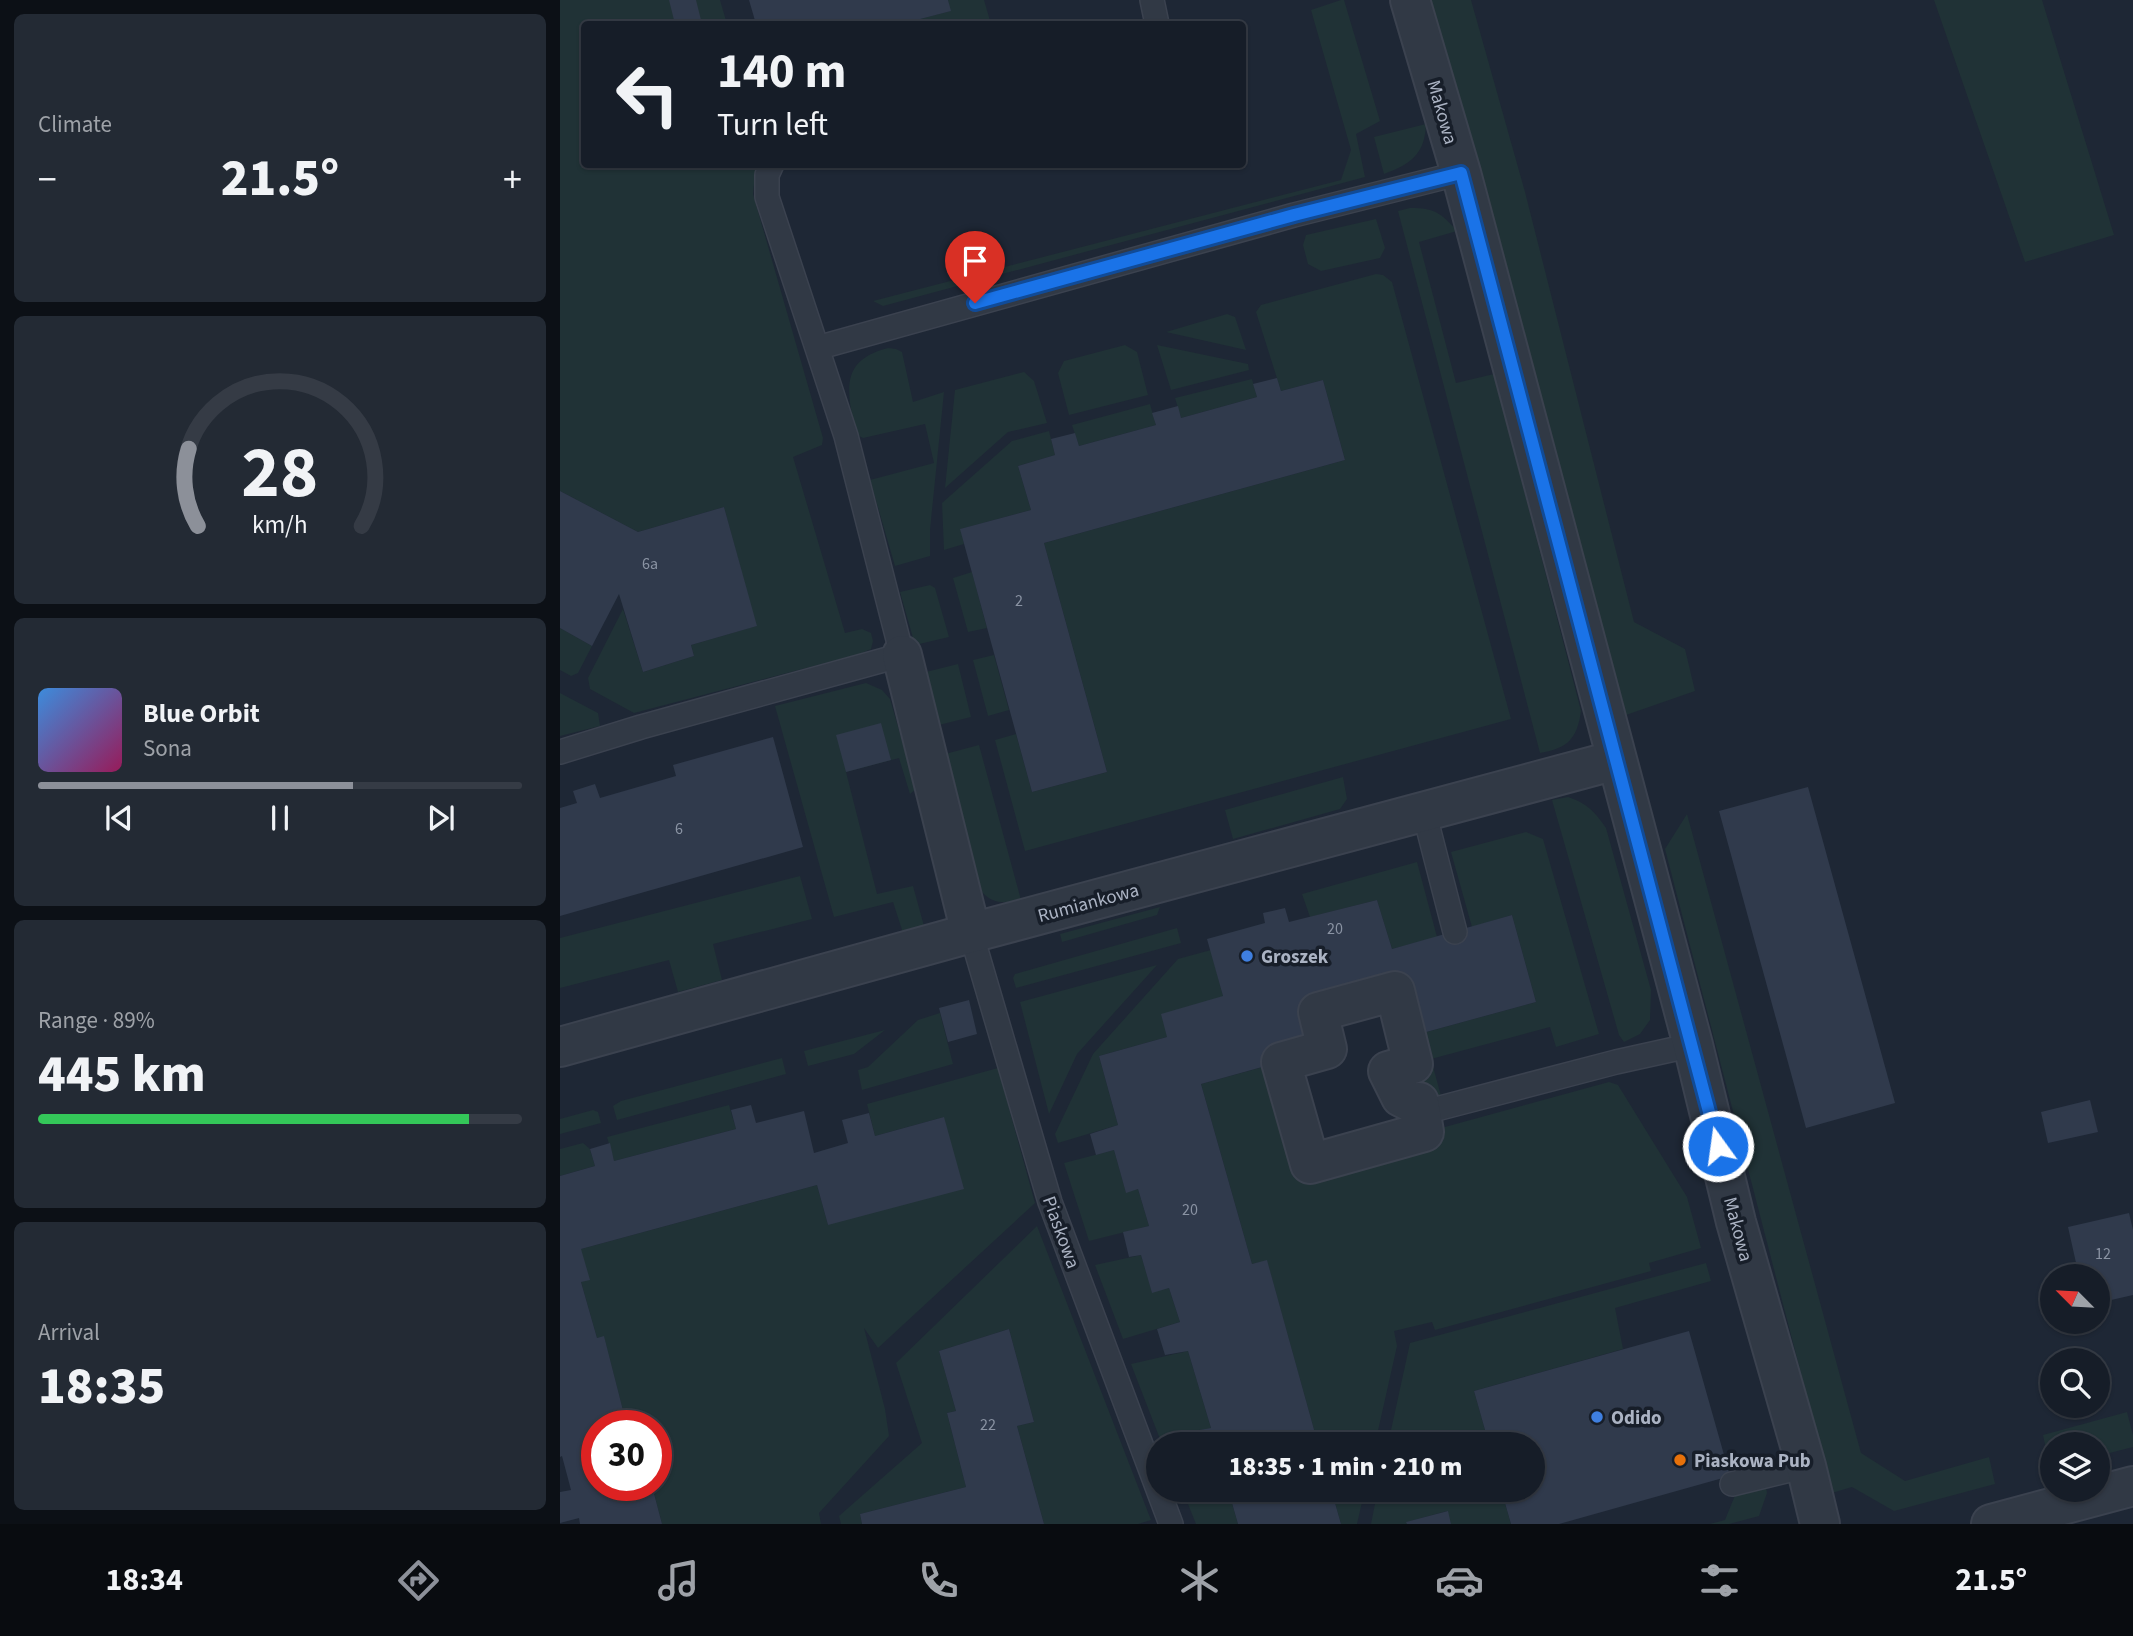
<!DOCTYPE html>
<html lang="en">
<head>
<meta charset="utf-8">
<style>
  body { margin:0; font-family:"Source Sans 3",sans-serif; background:#232a34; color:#f1f3f6; height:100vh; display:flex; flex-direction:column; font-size:26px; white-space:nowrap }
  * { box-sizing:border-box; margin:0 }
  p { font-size:23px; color:#9ea2a8 }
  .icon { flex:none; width:38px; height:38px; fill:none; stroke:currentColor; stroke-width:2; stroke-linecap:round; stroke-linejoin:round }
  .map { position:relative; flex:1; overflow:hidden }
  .panel { display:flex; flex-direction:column; gap:14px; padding:14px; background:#0c1016; width:560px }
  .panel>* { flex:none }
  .guide { position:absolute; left:21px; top:21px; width:665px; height:147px; border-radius:7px; box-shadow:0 2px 5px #0004,0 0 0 2px #353b45; background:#161d28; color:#f1f3f6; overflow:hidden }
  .needle { width:46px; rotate:294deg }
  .buttons { position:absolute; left:1480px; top:1264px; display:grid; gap:14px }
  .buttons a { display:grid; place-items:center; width:70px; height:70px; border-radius:50%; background:#161d28; box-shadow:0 2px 5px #0004,0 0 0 2px #353b45; font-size:35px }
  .speed { position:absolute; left:21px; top:1410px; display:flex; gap:14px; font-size:35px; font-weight:700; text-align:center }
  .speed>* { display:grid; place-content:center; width:91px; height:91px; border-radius:50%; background:#161d28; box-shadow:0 2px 5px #0004,0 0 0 2px #353b45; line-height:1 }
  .speed .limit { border:10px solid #d22; background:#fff; color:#111 }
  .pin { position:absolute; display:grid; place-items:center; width:60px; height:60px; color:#fff; margin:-72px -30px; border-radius:50% 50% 50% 0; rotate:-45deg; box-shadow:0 0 7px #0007 }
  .pin .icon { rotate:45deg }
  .me { position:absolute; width:77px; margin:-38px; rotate:346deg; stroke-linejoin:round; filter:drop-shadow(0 0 5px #0008) }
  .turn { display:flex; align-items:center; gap:24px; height:147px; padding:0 21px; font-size:32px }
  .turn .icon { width:91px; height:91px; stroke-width:2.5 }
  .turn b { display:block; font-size:49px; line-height:60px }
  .big { font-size:52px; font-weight:800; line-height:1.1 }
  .panel .card { flex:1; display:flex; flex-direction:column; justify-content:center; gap:10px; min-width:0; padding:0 24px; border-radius:10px; background:#232a34 }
  .panel .dial { align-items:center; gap:0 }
  .dial svg { height:182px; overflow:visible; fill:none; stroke:#353b45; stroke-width:7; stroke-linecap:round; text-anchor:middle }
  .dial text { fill:#f1f3f6; stroke:none }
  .song { display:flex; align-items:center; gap:21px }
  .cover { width:84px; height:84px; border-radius:10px; background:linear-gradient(135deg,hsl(210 70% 55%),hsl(330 70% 35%)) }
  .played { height:7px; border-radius:4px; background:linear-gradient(90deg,#8c9099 65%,#353b45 65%) }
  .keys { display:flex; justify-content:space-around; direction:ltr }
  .heat { display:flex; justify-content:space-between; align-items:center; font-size:38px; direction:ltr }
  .charge { height:10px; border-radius:5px; background:linear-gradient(90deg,#34c759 89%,#353b45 0) }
  .trip { position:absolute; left:586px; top:1432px; width:399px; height:70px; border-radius:35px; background:#161d28; box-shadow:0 2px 5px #0004,0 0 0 2px #353b45; font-weight:800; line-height:70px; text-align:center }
  .tabs { display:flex; height:112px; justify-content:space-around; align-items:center; background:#090c10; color:#9ea2a8 }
  .tabs .icon { width:49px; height:49px }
  .tabs .on { color:#8c9099 }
  .tabs b { font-size:32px; color:#f1f3f6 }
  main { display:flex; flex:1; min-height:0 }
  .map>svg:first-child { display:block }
  .green { fill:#203236 }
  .building { fill:#303a4c }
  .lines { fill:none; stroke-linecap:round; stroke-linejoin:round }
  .service-casing { stroke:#3b424f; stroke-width:26 }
  .minor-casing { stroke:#3b424f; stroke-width:42 }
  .service { stroke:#313945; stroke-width:23 }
  .minor { stroke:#313945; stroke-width:38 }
  .route-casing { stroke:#114b97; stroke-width:18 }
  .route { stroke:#1a73e8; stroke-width:12 }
  .shop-dot { fill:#3f7fe0; stroke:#171e29; stroke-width:2.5 }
  .food-dot { fill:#e8710a; stroke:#171e29; stroke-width:2.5 }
  .labels { text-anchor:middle; stroke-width:7; stroke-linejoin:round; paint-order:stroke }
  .number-label { font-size:16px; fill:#8a93a3 }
  .street-label { font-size:19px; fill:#abb3c3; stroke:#171e29 }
  .poi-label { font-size:19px; font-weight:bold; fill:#abb3c3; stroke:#171e29; text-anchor:start }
</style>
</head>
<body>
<main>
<section class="panel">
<div class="card"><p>Climate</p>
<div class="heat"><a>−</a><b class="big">21.5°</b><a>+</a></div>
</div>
<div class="card dial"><svg viewBox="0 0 100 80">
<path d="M14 69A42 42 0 1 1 86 69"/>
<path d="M14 69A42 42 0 0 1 10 35" stroke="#8c9099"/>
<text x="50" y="56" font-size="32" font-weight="700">28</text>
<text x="50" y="72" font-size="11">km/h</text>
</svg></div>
<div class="card">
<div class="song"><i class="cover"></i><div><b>Blue Orbit</b><p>Sona</p></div></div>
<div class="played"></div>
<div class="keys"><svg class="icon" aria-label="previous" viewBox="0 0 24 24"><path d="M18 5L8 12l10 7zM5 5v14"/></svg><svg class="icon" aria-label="pause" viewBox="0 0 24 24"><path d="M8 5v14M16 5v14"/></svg><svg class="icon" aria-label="next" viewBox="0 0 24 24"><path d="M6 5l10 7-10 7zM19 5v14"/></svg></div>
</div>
<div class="card"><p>Range · 89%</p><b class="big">445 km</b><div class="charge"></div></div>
<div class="card"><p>Arrival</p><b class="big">18:35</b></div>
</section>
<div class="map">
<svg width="1573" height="1524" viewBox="0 0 1573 1524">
  <rect width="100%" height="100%" fill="#1e2735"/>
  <!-- green -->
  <path class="green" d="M0,0h160l7,24h-143v140l172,1 -3,29 70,244 -1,7 -29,12 52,176 17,-4 9,4 2,8 -2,8 -11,5 -226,59 -44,-24 -2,-11 35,-69 20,63 51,-16 -3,-11 65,-19 -32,-119 -86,25 -78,-41z
    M388,0h36l7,24h-90l49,-13z
    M781,0h3l36,121 -24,13 9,43 -482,129 -10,-5 468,-121 10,-30 -40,-140z
    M864,0h47l54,192 109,430 51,27 10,42 -69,24z
    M1374,0h108l72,235 -89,27z
    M866,124c-1,30 -15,40 -42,50l-10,-37z
    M850,208c25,0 31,5 47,23l-38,11 37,141 38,-9 87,337c-4,28 -13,37 -41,42l-142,-542z
    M816,219l9,29 -5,10 -59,13 -13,-7 -5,-19 3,-10z
    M816,274l7,1 9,7 119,437 -486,132 -30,-111 21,-6 16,58 75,-20 -63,-229 301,-83 -22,-80 -42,11 -25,-79 5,-7z
    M667,314l8,3 11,33 -80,-18z
    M565,345l12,7 11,43 -79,20 -11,-42 6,-12z
    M597,345l91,19 1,6 -78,20z
    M328,348l8,1 6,3 11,50 31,-10 -14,138v26l-35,10 -25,-86 64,-17 -9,-39 -62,14c-9,-4 -9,-14 -11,-23 -7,-36 -3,-57 36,-67z
    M464,372l10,9 13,42 -39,9 -63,56 10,-98z
    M692,379l5,18 -76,21 -6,-20z
    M590,404l6,21 -77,21 -7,-21z
    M489,431l6,24 -37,11 13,44 -70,19 3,15 -20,6 -2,-47 70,-62z
    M412,572l15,56 -19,4 -15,-54z
    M370,585l5,3 14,49 -34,8 -15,-53z
    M0,628l32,18 -14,27 -7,3 -11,-6z
    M434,655l15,55 -21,6 -15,-56z
    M398,664l13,53 -36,9 -13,-53z
    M306,683l16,7 8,9 26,90 -6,5 -11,-36 -53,14 31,122 36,-8 11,40 -2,3 -19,4 -10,-31 -59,15 -59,-211z
    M0,693l38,20 2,13 -40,10z
    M419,745l42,155c-16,3 -27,5 -39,-8l-27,-104 -15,-6 -6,-25z
    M783,777l4,22 -7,10 -107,30 -8,-29z
    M1008,797c19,6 27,15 38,31l45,162 -1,30 -10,14 -16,8 -5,-7 -67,-235z
    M1127,814l174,639 44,28 84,-24 6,27 -101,27 -42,-24 -20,6 -167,-644z
    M966,832l17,7 56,195 -43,13 -6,-20 -119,32 10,37 -28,7 -5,-66 128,-35 -24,-87 -40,12 -21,-75z
    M857,862l20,75 -45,12 -15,-49 -67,17 -8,-23z
    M240,876l12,43 -99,25 9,36 -44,12 -9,-32 -109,28v-50z
    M600,907l-3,8 -95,27 -2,-8z
    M617,928l4,15 -165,45 -3,-10 2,-4z
    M651,950l12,46 -56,41 -68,19 19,69 -60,18 -3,-9 38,-80 85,-95z
    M597,965l-80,89 -28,60 -29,-112z
    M380,1013l13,51 -91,26 -4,-20 10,-3 50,-47z
    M325,1030l-31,24 -46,12 -4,-15z
    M222,1058l4,16 -169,46 -4,-14 8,-5z
    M721,1062l29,102 299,-82 9,3 69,112 14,51 -52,15 2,8 -216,59 -3,-8 -38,9 3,15 -22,98h-57l-51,-183 -15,3 -51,-180z
    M438,1068l37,135 -157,145 -14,-20 21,81 4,27 -70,77 2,11h-159l-10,-38h4v-60h-29l-23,-89 -7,1 -16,-56v-33l236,-64 11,40 116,-108 -69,19 -8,-32z
    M169,1105l7,24 -122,32 -7,-24z
    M33,1110l5,2 3,11 -41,11v-15z
    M23,1143l7,6 5,17 -35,10v-27z
    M554,1150l12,42 12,-3 11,37 -60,15 -25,-78z
    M477,1226l114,294 -13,4h-94l-27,-98 17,-4 -25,-93 -70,22 17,60 -9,2 19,74 -106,27 2,10h-21l-2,-8 83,-73 -26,-80z
    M581,1255l11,37 17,-4 11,34 -57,17 -28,-74z
    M1146,1263l5,18 -96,27 8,41 -149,42 15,53h-101l22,-101z
    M628,1351l23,77 -51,11 -29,-75z
    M1567,1412l6,23v12l-35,9v-12h-45v23l-3,1 -7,-33z
    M1206,1487l1,6 -8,23 -30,8h-19l15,-4 11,-27z
    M622,1489h46l10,35h-42z
    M771,1489h34l-8,35h-16z
    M818,1489h123l10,35h-60l-4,-13 -40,11v2h-36z"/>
  <!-- building -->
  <path class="building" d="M109,0h27l6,24h-27z
    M189,0h199l3,11 -50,13h-145z
    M717,378l4,13 42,-11 22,80 -301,83 63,229 -75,20 -72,-263 71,-19 -13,-44 37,-11 -4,-16 24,-6 4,13 77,-21 -4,-12 26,-7 3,12 76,-21 -4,-13z
    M0,491l78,41 86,-25 33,119 -66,19 3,11 -51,16 -24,-78 -27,52 -32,-18z
    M321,723l10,37 -45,12 -10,-37z
    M213,737l30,110 -243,69v-108l17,-5 -4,-12 22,-7 5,14 76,-22 -3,-11z
    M1248,787l87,316 -89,25 -87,-317z
    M817,900l15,49 120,-34 24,87 -128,35 -13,-46 -77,21 9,37 -126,35 51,180 15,-4 51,184h-119l-5,-13 17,-3 -23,-77 -23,4 -8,-26 23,-7 -11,-34 -17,5 -11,-38 -12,2 -6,-25 26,-6 -11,-37 -12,4 -12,-43 -18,5 -6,-21 28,-9 -19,-69 68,-19 -6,-23 62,-18 -16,-57 58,-16 -2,-10 22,-5 4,14z
    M409,1000l8,34 -29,8 -9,-34z
    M1530,1100l8,32 -50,11 -7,-31z
    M191,1105l5,18 48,-12 10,42 34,-10 -6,-23 27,-7 6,23 69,-19 20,72 -136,36 -11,-40 -236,64 9,31 -9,2 16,56 7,-2 23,90h-30v60h55l10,38h-82l-1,-6 -19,5v-31l11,-2 -9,-34 -2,1v-281l35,-10 -5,-17 20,-6 4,18 122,-32 -5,-19z
    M1569,1213l4,17v65l-35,8v-27h-19l-11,-49z
    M449,1329l25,93 -17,4 27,98h-182l-2,-10 106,-27 -19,-74 9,-2 -17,-60z
    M1129,1331l41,145 -171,48h-48l-10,-35h32v-45h-44l-15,-53z
    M668,1489h103l10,35h-103z
    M888,1511l3,13h-44l-1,-2z"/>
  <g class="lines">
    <defs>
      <path id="service" d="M592,0l5,24
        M212,164l-5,11v22l50,151
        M0,752l81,-25 261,-72 -56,-219 -29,-88 477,-133 167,-42
        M864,812l31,120
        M411,933l79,269 121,322
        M861,1113l195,-51 77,-17
        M1172,1484l74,-18"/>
      <path id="minor" d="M850,0l51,173 232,872 43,177 70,244 14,58
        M342,655l69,278
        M835,991l18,73 -25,7 13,26 12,6 6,-1 5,30 -114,32 -29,-102 46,-13 -9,-37z
        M0,1047l411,-114 645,-173
        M1431,1524l142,-38"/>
    </defs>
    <!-- service casing -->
    <use href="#service" class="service-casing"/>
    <!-- minor casing -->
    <use href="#minor" class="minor-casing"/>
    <!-- service -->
    <use href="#service" class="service"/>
    <!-- minor -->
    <use href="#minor" class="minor"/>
  </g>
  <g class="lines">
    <defs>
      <path id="route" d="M415,303l319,-88 167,-42 257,973"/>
    </defs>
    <!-- route casing -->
    <use href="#route" class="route-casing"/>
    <!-- route -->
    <use href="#route" class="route"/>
  </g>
  <!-- markers -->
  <g class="shop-dot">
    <circle cx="687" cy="956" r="7"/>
    <circle cx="1037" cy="1417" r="7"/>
  </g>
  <circle class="food-dot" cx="1120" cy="1460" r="7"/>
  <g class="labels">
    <!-- number labels -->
    <g class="number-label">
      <text x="90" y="569">6a</text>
      <text x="459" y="606">2</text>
      <text x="119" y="834">6</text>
      <text x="775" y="934">20</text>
      <text x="630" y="1215">20</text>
      <text x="1543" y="1259">12</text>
      <text x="428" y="1430">22</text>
    </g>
    <!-- street labels -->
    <g class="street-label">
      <text transform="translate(883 112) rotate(74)" y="7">Makowa</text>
      <text transform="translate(528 902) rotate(-15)" y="7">Rumiankowa</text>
      <text transform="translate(1179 1229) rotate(75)" y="7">Makowa</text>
      <text transform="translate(502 1232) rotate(70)" y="7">Piaskowa</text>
    </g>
    <!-- poi labels -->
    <g class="poi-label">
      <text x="701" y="963">Groszek</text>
      <text x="1051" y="1424">Odido</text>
      <text x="1134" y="1467">Piaskowa Pub</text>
    </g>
  </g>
</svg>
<div class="buttons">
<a><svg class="needle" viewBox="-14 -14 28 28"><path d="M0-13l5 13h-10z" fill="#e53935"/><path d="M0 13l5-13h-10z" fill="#9ea2a8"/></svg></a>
<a><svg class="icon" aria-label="search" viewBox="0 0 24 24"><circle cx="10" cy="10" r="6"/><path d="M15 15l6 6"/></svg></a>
<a><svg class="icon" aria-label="layers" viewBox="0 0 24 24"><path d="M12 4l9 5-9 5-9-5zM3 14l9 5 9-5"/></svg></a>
</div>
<div class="speed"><div class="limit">30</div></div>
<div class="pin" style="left:415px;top:303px;background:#d93025"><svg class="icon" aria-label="arrive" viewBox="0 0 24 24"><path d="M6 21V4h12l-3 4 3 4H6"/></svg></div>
<svg class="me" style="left:1158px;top:1146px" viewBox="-20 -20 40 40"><circle r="17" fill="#1a73e8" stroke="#fff" stroke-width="3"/><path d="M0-11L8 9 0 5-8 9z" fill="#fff"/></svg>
<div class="trip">18:35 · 1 min · 210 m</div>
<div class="guide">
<div class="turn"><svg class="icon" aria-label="left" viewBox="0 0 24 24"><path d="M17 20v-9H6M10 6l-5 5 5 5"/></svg><div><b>140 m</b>Turn left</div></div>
</div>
</div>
</main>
<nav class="tabs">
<b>18:34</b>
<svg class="icon on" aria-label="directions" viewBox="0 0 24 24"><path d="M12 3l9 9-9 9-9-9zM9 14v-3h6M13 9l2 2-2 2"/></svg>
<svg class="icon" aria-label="music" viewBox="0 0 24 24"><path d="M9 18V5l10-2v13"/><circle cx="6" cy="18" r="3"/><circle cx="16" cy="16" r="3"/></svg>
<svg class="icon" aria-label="phone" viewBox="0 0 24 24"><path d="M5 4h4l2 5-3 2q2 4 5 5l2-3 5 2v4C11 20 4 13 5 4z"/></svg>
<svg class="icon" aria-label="climate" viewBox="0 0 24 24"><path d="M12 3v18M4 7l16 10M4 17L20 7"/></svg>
<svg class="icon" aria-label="car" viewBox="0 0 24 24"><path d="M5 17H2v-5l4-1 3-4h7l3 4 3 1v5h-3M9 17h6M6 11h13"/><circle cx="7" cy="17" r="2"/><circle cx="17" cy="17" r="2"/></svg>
<svg class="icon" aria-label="filters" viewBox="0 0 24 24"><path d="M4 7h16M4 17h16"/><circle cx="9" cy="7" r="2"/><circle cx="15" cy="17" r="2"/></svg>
<b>21.5°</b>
</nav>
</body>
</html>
